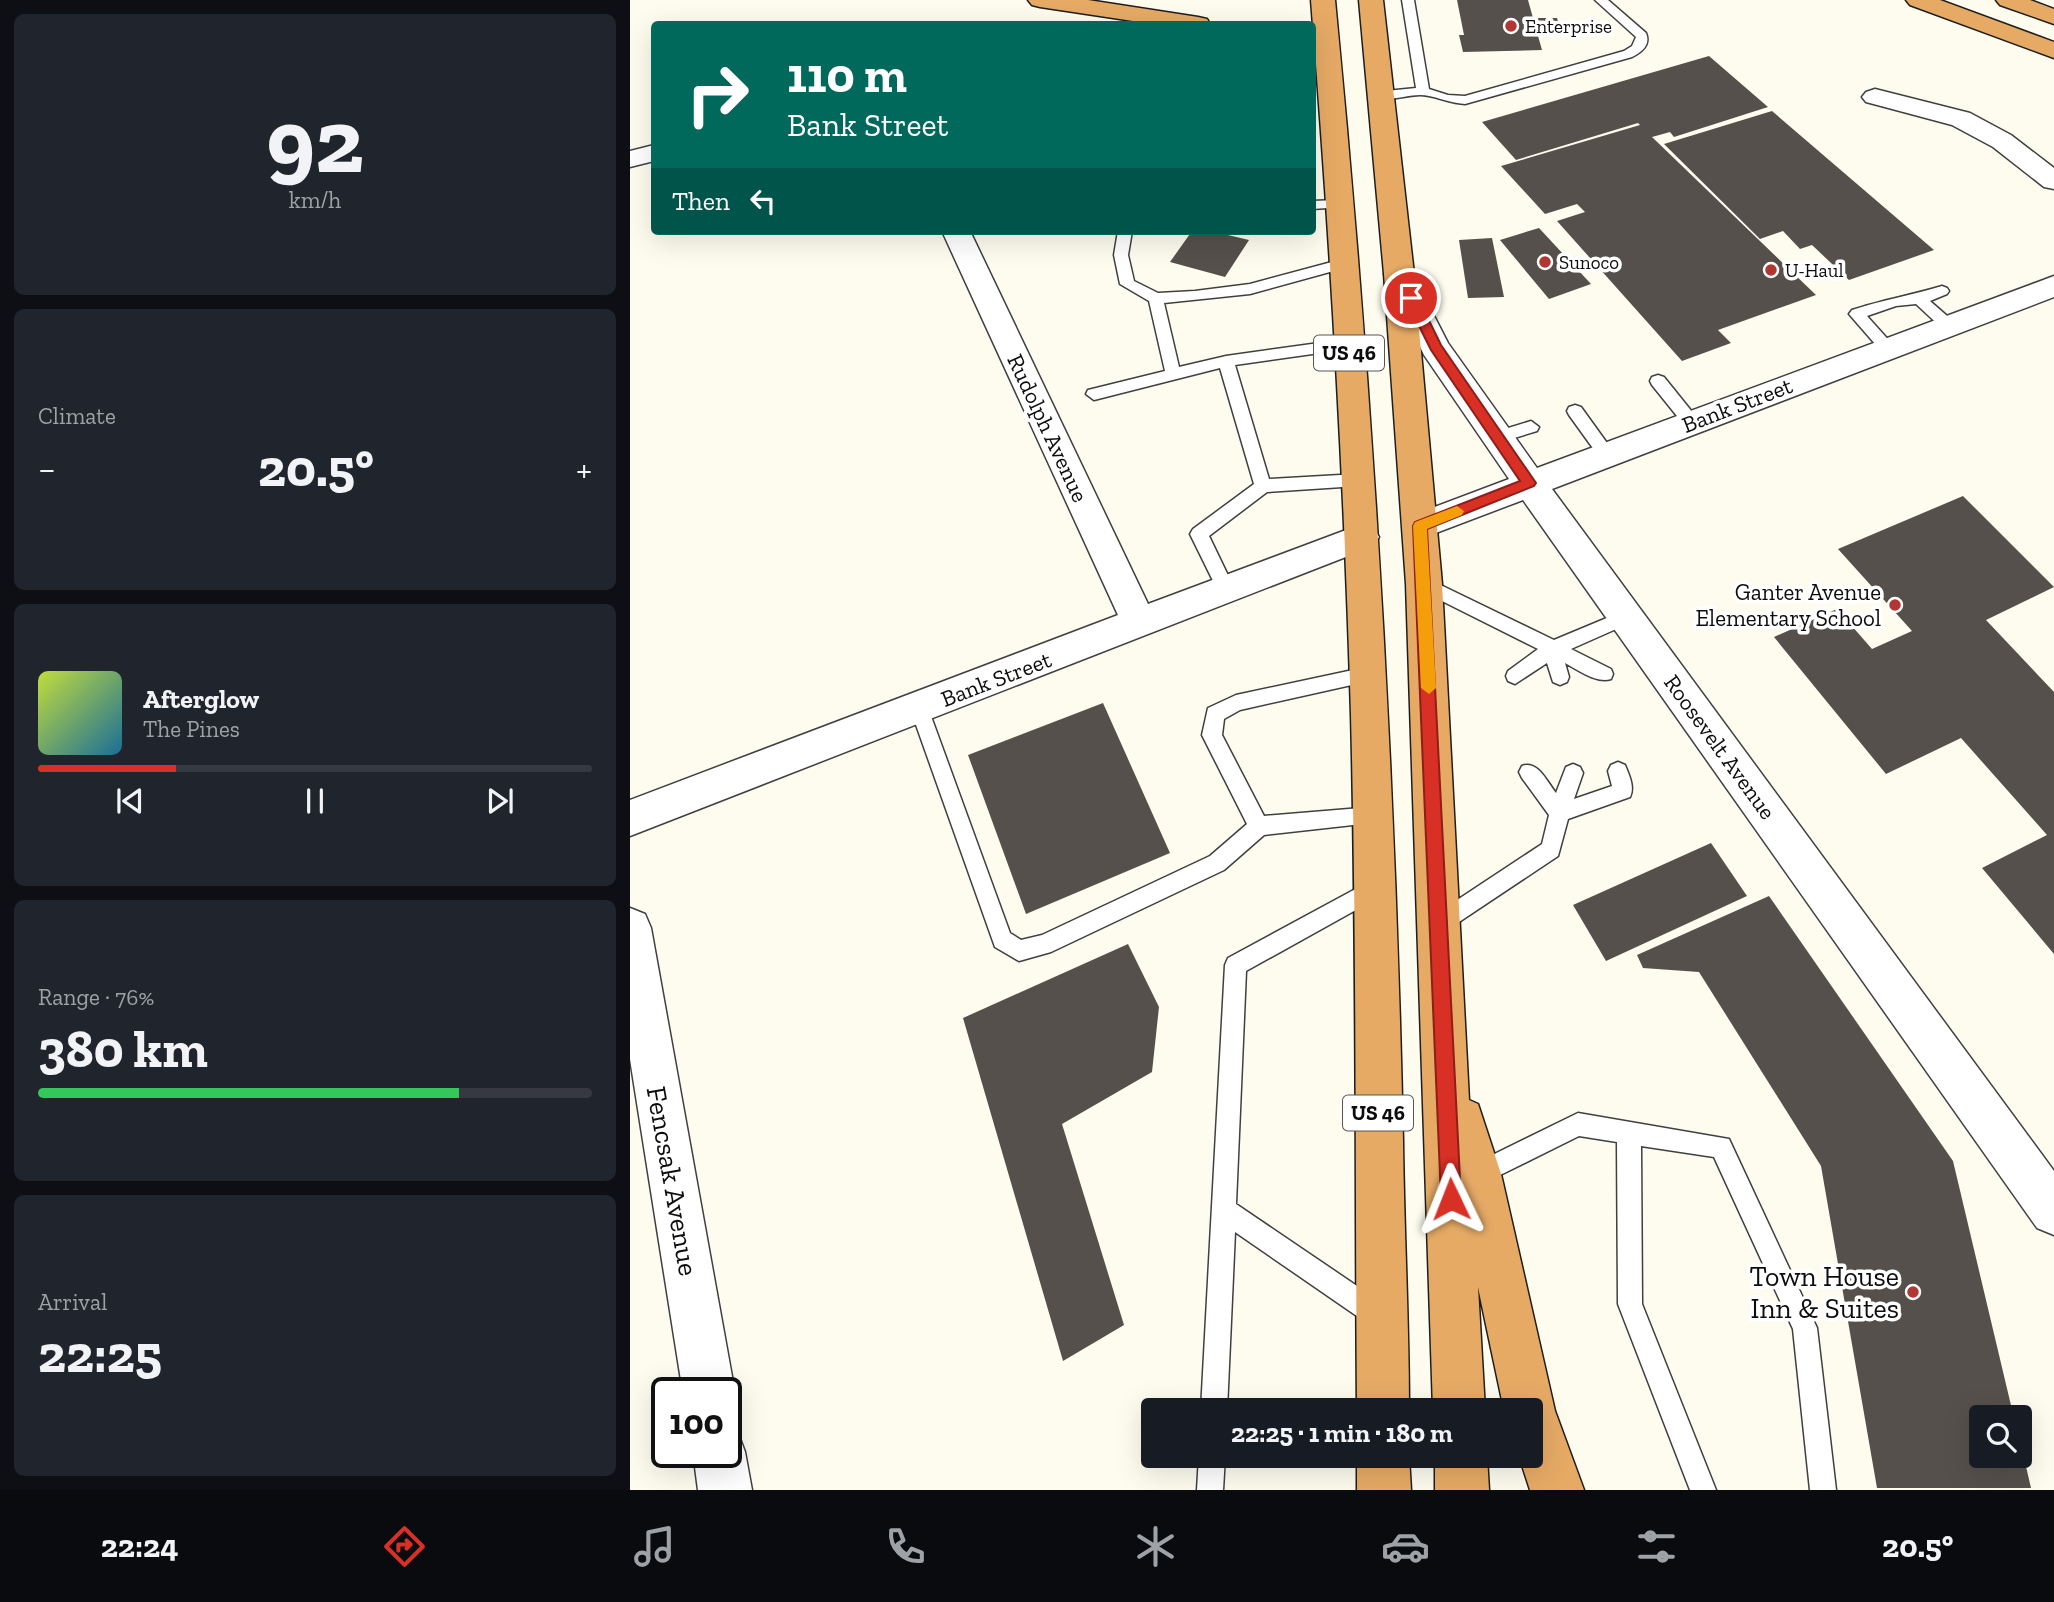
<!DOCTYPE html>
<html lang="en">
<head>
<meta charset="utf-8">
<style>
  body { margin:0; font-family:"Zilla Slab",serif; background:#20242c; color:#f1f3f6; height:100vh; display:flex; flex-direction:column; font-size:26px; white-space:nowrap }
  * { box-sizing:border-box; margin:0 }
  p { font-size:23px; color:#9ea1a6 }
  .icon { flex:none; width:38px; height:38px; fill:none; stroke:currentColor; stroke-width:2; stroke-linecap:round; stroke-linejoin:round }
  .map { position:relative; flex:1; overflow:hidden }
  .side { display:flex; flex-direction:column; gap:14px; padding:14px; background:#0d0f14; width:630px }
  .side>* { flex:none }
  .top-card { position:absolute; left:21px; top:21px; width:665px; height:214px; border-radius:7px; box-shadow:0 7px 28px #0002; background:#00695c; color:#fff; overflow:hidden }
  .tools { position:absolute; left:1339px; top:1405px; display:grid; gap:14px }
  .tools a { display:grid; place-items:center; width:63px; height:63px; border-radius:7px; background:#171b24; box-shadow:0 7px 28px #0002; font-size:35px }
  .speed { position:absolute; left:21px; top:1377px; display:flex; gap:14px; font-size:35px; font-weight:700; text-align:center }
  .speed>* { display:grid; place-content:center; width:91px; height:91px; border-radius:50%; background:#171b24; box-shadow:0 7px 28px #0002; line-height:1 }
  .speed .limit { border:4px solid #111; border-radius:10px; background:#fff; color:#111 }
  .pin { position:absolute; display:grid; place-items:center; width:60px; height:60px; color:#fff; margin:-30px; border:4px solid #fff; border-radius:50%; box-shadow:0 2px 7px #0007 }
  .me { position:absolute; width:77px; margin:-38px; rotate:358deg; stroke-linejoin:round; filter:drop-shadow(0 0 5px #0008) }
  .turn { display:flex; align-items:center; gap:24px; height:147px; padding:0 21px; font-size:32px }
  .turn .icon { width:91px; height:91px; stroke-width:2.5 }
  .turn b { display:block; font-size:49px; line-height:60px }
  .then { display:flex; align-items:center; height:66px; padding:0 21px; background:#0003; gap:14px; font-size:26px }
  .big { font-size:52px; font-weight:800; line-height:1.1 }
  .side .card { flex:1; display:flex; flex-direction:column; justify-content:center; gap:10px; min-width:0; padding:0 24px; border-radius:10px; background:#20242c }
  .side .dial { align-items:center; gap:0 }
  .dial b { font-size:91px; line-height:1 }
  .song { display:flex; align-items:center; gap:21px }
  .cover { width:84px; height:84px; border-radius:10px; background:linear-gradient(135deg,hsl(70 70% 55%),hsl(200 70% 35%)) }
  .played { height:7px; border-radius:4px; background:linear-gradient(90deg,#d93025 25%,#363941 25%) }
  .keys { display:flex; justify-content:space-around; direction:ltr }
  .heat { display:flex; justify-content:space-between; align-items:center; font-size:38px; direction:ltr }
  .charge { height:10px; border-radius:5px; background:linear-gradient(90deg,#34c759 76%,#363941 0) }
  .trip { position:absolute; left:511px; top:1398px; width:402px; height:70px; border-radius:7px; background:#171b24; box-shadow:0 7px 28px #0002; font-weight:800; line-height:70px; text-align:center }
  .tabs { display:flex; height:112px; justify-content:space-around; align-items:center; background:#090b0e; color:#9ea1a6 }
  .tabs .icon { width:49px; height:49px }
  .tabs .on { color:#d93025 }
  .tabs b { font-size:32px; color:#f1f3f6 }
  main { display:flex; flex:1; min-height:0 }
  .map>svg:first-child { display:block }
  .building { fill:#55504b }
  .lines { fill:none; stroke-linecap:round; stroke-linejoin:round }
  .lane-casing { stroke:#404040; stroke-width:3 }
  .street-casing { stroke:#404040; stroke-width:3 }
  .highway-casing { stroke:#1e1e1e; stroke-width:3 }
  .lane { fill:#fff; fill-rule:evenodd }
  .street { fill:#fff; fill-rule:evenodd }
  .highway { fill:#e6aa65; fill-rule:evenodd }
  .route { fill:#d93025; stroke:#8d1f18; stroke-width:2 }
  .slow { fill:#f59e0b }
  .poi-dot { fill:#b03733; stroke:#fff; stroke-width:2.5 }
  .labels { text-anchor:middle; stroke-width:7; stroke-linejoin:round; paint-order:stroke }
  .far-poi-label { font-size:19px; fill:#0d0d0d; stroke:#fff; text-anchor:start }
  .shield { fill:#fff; stroke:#565656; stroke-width:2 }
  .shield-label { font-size:21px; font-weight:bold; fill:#0d0d0d }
  .street-label { font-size:23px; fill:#0d0d0d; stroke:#fff }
  .poi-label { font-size:23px; fill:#0d0d0d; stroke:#fff; text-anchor:end }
  .near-street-label { font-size:28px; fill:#0d0d0d; stroke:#fff }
  .near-poi-label { font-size:28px; fill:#0d0d0d; stroke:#fff; text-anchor:end }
</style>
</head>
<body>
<main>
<section class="side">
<div class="card dial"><b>92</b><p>km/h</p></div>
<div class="card"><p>Climate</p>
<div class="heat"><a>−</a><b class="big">20.5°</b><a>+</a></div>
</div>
<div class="card">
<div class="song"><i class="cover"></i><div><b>Afterglow</b><p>The Pines</p></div></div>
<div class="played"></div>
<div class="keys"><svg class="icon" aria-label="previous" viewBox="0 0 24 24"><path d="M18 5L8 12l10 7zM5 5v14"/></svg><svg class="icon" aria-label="pause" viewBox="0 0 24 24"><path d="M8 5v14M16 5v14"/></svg><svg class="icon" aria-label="next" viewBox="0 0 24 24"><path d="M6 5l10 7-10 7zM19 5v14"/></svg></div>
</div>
<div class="card"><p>Range · 76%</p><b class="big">380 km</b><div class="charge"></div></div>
<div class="card"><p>Arrival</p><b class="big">22:25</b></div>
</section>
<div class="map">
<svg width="1424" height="1490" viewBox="0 0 1424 1490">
  <rect width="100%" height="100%" fill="#fdfcef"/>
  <!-- building -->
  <path class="building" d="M827,0h71l5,18h24l5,17 -24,1 4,14 -79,2 -4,-17h5z
    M1079,56l59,51 -94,30 -4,-5 -18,5 164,158 -98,35 13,13 -49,18 -125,-140 28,-9 -8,-8 -32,10 -44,-48 139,-41 -2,-2 -122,37 -34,-38z
    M1142,111l162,139 -85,30 -37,-35 -12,4 -17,-18 -23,8 -96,-95z
    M909,228l52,56 -42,15 -49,-59z
    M562,231h19l38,9 -24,37 -55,-15z
    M862,238l12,59 -36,1 -9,-58z
    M1333,496l91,91 -68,33 68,72v262l-72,-86 65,-33 -86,-97 -75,36 -112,-137 63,-28 35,40 40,-18 -74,-82z
    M473,703l67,150 -144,61 -58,-159z
    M1081,843l36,53 -141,65 -33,-56z
    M1139,896l184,265 61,257h-33v38h39l1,-11 10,43h-154l-56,-322 -122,-194 -56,-4 -6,-13z
    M498,944l31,63 -7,65 -90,52 62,201 -61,36 -100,-343z"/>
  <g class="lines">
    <defs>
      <path id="lane" d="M772,0h12l15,89 19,6 17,1 159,-45 8,-5 4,-9 -41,-37h13l38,33c5,12 -4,19 -14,24l-167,47c-16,-1 -32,-9 -45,-9 -14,0 -34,8 -45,0l1,-3 40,-4z
        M709,200l5,1v6l-32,2v-8z
        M488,231h14l-4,24 6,26 24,12 37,-2 55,-7 93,-25 7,5 -2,3 -98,27 -86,9 15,64 47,-11 122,-17 8,5 -8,5 -113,16 34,114 89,-5 8,6 -8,6 -91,6 -58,44 26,54 -3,5h-12l-30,-61 3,-5 61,-45 -34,-116 -126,32 -8,-6 2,-4 77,-19 -16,-70 -29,-17 -6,-29z
        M1312,286l5,2 2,3 -2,3 -17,7 24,21 3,4 -3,4h-10l-28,-26 -20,2 -29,10 26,29 3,4 -3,4h-10l-34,-39 3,-4c30,-10 60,-15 90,-24z
        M1028,375l6,2 33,41 2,4 -2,4h-12l-33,-41 -2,-4 2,-4z
        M945,405l6,2 31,43 2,4 -2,4h-12l-31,-43 -2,-4 2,-4z
        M901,421l8,6 -2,4 -39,12 -8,-6 2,-4z
        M794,577l130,63 72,-30 6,2 3,5 -3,5 -61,27 40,20 2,5 -2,5c-14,5 -33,-9 -46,-16l4,14 -2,5 -7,3 -7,-3 -6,-19 -32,21 -7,-3 -2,-5 2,-5 30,-22 -120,-60 -3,-5 3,-5z
        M737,667l7,3 2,5 -2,5 -134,30 -16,9 -2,16 42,81 109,-9 7,3 3,6 -3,6 -116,13 -40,35 -173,82 -32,9 -24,-14 -85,-239 2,-6 7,-2 7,2 2,6 82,225 11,7 21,-5 168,-79 37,-32 -45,-89 6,-27 28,-13z
        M988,762l7,3c4,10 10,22 5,32l-62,22 -10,37 -111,74 -7,3 -7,-3 -3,-7 3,-7 109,-72 7,-29 -27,-37 -3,-6 3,-6c16,-6 25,16 34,27l10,-26 7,-3 7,3 3,6 -9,26 38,-13 -4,-15 3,-6z
        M744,879l7,3 3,7 -3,7 -135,75 -10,233 149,101 3,9 -3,9 -9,3 -9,-3 -132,-91 -8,178h-26l24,-445 3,-7z
        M948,1113l151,26 88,189 19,162h-26l-17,-161 -79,-172 -73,-11 1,158 74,186h-26l-72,-186 -1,-162 -38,-6 -93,46 -8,4 -8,-4 -4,-8 4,-8z
        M569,1456h26l-2,34h-26z"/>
      <path id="street" d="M1245,89l95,24 41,22 43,33v21l-10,-2 -51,-40 -41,-22 -86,-23 -4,-5 4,-5z
        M24,145v16l-24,6v-16z
        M312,231h28l178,373 214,-80 12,4 5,9 -5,9 -744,290v-36l488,-185z
        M769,264l10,3 39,76 89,125 517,-192v21l-502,192 502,682v64l-17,-7 -514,-728 -103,39 -12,-4 -5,-9 5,-9 101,-38 -85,-124 -40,-81 5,-7z
        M0,908l15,6 6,14 84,465 -9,18v-18h-43l-53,-334z
        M96,1429l12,4 7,19 7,38h-54l-5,-38h33z"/>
      <path id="highway" d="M398,0h60l110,17 9,2 3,5h-57l-113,-17 -8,-2z
        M681,0h24c37,380 60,760 68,1141 1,90 6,180 6,269h-52c-2,-232 0,-463 -6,-695 -7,-239 -21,-477 -40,-715z
        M729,0h24l31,274 28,310 27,516 9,4 23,70 54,237 29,79h-54l-11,-34h12v-46h-27l-26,-123 7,123h-52l-27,-826 -22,-310z
        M1276,0h34l114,42v16l-144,-53z
        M1366,0h34l24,9v15l-54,-19z
        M727,1456h52l2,34h-54z
        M805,1456h52l2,34h-54z"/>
    </defs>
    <!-- lane casing -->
    <use href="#lane" class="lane-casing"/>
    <!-- street casing -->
    <use href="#street" class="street-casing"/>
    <!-- highway casing -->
    <use href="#highway" class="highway-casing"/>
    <!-- lane -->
    <use href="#lane" class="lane"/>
    <!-- street -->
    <use href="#street" class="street"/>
    <!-- highway -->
    <use href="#highway" class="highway"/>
  </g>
  <!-- route -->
  <path class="route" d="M781,294l7,4 23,47 95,138 -2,3 -107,43 34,670 -3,7 -7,3 -7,-3 -3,-7 -28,-673 2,-4 105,-41 -89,-131 -26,-52z"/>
  <!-- slow -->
  <path class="slow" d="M827,506l7,5 -2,4 -35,14 9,159 -7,6 -8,-6 -8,-162 2,-4z"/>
  <!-- markers -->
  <g class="poi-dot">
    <circle cx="881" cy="26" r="7"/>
    <circle cx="915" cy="262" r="7"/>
    <circle cx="1141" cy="270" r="7"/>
    <circle cx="1265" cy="605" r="7"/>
    <circle cx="1283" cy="1292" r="7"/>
  </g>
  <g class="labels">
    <!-- far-poi labels -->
    <g class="far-poi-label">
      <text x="895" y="33">Enterprise</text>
      <text x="929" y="269">Sunoco</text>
      <text x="1155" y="277">U-Haul</text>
    </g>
    <!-- shield labels -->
    <g class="shield">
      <rect x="684" y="335.5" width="70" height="35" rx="5"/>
      <rect x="713" y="1095.5" width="70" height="35" rx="5"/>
    </g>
    <g class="shield-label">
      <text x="719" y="360">US 46</text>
      <text x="748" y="1120">US 46</text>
    </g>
    <!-- street labels -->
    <g class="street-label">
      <text transform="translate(1107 405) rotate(-21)" y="8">Bank Street</text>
      <text transform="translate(418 428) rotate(65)" y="8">Rudolph Avenue</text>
      <text transform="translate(366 679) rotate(-21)" y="8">Bank Street</text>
      <text transform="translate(1090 747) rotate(54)" y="8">Roosevelt Avenue</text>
    </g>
    <!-- poi labels -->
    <g class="poi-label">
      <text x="1251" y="600">Ganter Avenue<tspan x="1251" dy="26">Elementary School</tspan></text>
    </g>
    <!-- near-street labels -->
    <g class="near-street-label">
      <text transform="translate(43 1181) rotate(80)" y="10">Fencsak Avenue</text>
    </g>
    <!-- near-poi labels -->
    <g class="near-poi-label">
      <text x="1269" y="1286">Town House<tspan x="1269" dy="32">Inn &amp; Suites</tspan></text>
    </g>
  </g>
</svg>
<div class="tools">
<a><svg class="icon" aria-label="search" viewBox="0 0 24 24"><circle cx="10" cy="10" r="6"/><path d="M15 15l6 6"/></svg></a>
</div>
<div class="speed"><div class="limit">100</div></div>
<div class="pin" style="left:781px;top:298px;background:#d93025"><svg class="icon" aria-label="arrive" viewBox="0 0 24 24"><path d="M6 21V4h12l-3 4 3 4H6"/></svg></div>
<svg class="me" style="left:821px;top:1199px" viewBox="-20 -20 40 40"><path d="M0-17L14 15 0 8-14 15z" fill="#d93025" stroke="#fff" stroke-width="4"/></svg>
<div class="trip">22:25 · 1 min · 180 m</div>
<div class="top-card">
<div class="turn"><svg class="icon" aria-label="right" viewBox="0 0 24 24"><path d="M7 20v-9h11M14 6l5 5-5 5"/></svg><div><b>110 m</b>Bank Street</div></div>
<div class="then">Then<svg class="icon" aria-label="left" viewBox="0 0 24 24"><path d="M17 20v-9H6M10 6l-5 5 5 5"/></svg></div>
</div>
</div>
</main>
<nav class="tabs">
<b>22:24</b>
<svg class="icon on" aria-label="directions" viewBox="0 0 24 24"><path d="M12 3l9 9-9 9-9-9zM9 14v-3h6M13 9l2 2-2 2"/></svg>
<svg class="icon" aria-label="music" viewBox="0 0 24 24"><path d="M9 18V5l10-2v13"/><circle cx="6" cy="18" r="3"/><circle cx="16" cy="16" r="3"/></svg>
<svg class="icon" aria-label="phone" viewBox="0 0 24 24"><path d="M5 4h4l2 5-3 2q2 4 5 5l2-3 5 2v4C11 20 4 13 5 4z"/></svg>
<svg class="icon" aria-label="climate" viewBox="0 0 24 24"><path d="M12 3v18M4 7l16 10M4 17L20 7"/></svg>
<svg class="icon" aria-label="car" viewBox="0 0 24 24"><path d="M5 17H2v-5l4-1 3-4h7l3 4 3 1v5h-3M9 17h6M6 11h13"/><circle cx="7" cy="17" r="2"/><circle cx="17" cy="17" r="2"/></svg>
<svg class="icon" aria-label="filters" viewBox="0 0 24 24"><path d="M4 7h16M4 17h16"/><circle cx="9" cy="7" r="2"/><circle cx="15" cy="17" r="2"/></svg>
<b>20.5°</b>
</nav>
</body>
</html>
